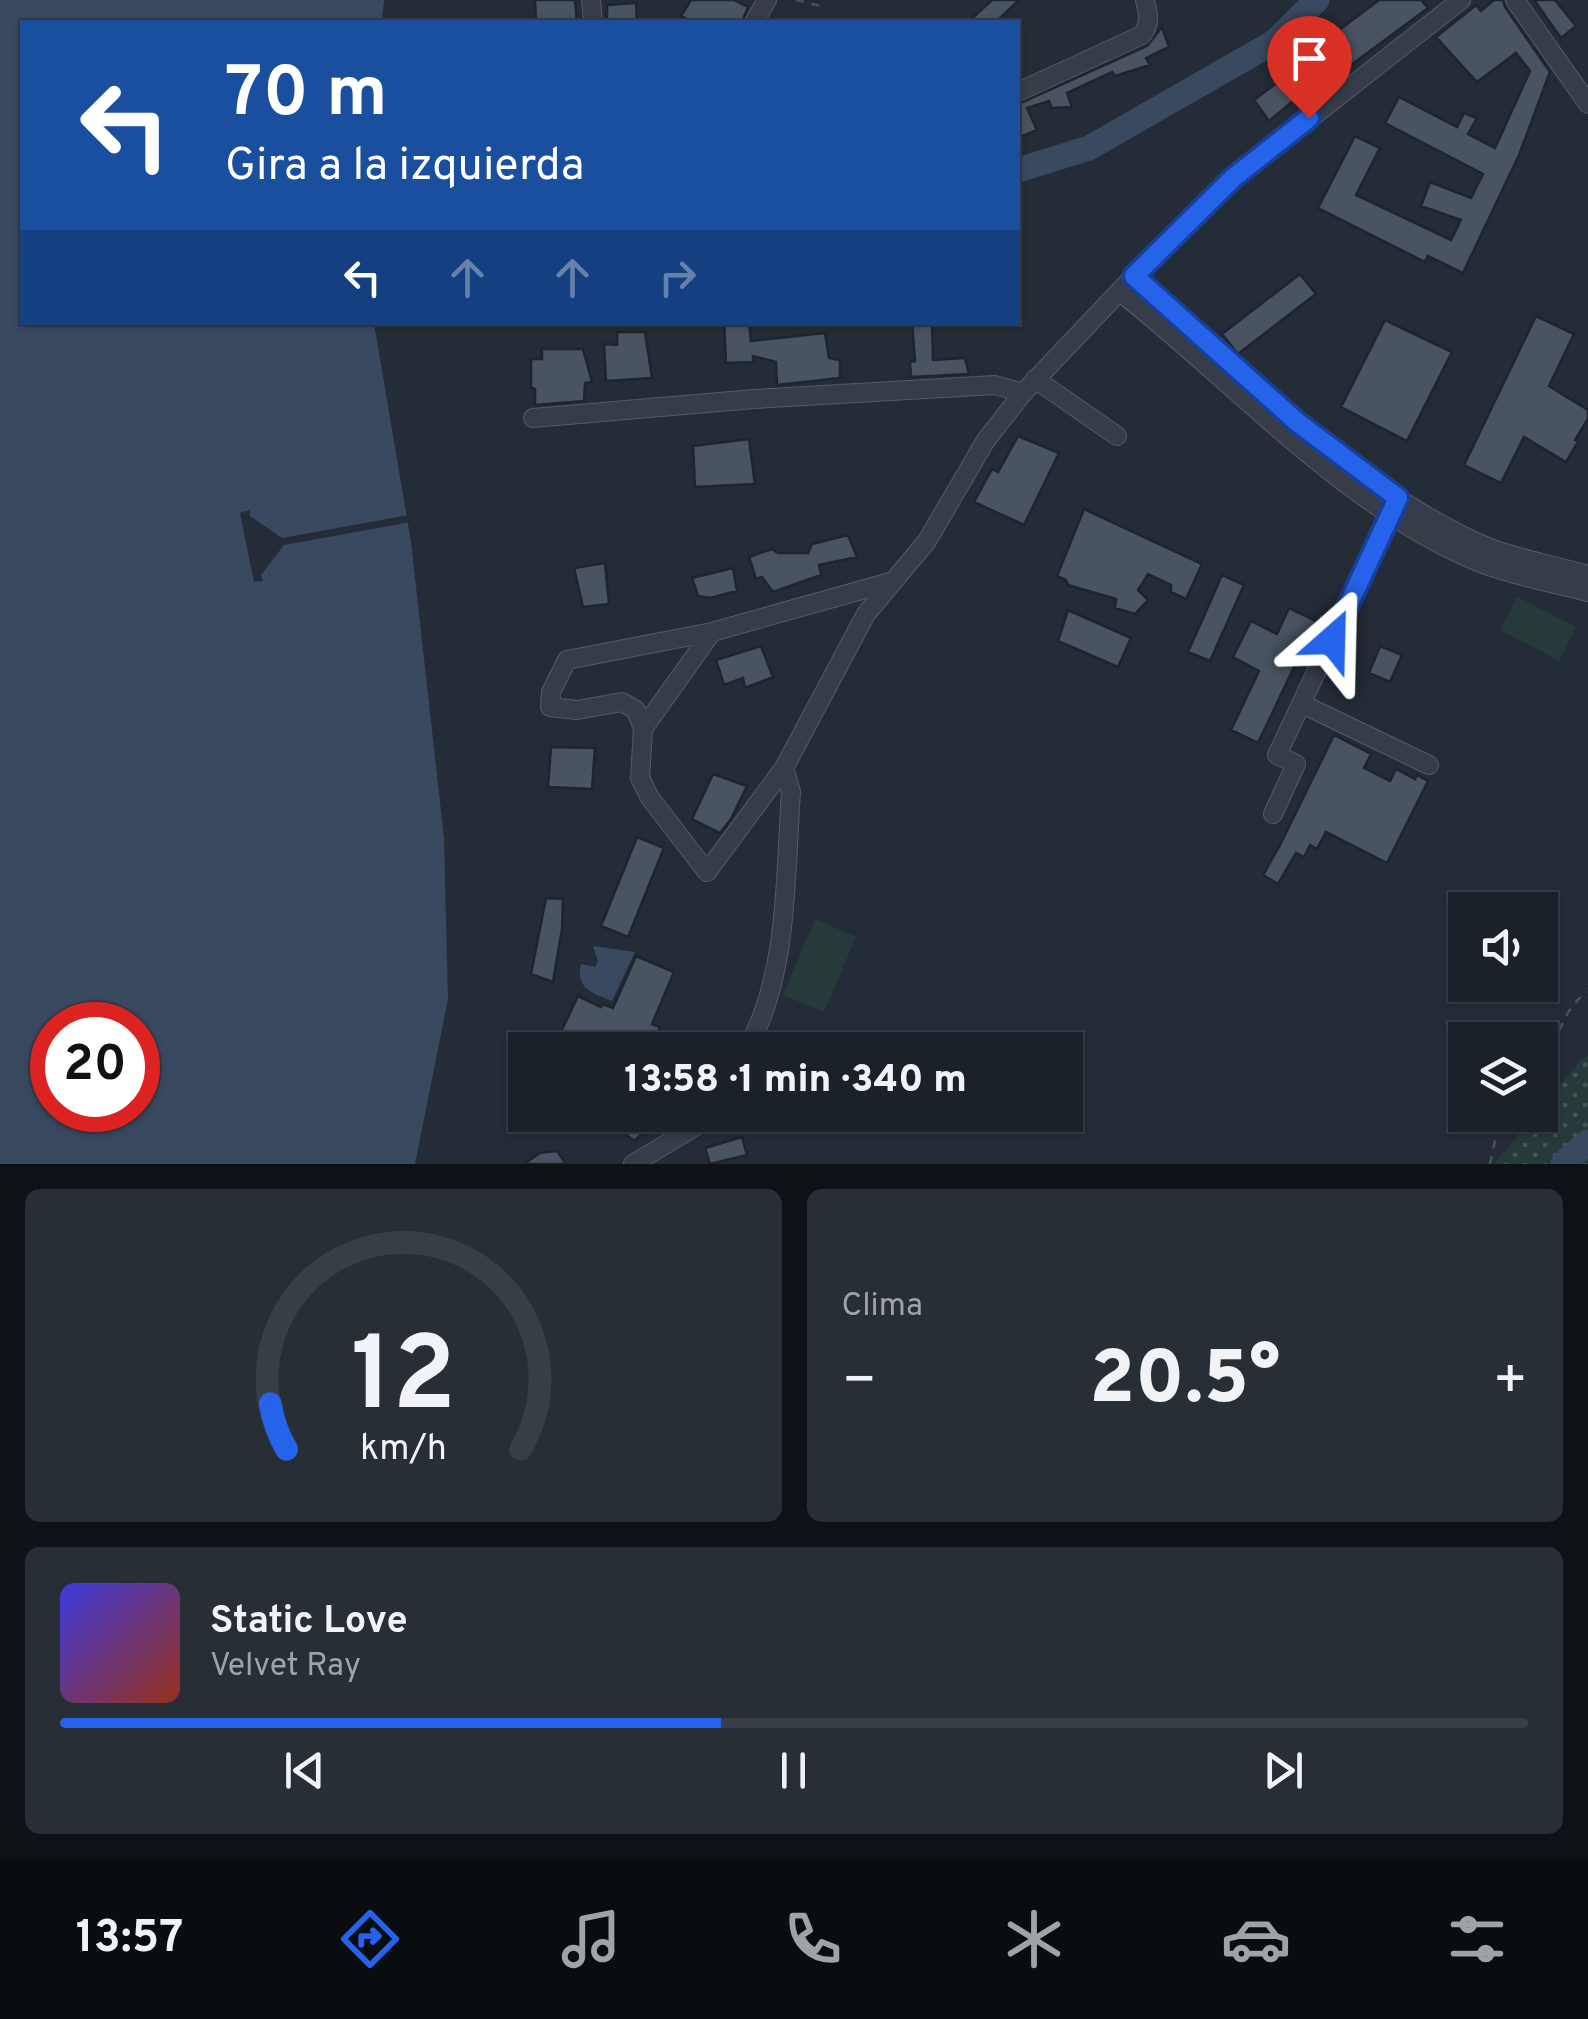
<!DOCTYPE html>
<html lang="es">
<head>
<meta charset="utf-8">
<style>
  body { margin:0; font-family:Overpass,sans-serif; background:#272e35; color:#f1f3f6; height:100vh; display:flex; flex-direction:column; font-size:38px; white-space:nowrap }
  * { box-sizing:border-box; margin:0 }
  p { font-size:32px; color:#9fa3a8 }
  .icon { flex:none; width:55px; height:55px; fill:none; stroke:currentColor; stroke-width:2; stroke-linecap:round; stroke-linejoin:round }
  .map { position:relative; height:1164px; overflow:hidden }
  .side { display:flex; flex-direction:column; gap:25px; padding:25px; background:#0e1217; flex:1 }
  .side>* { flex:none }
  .hud { position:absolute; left:20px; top:20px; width:1000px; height:305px; border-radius:0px; box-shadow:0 2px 8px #0004,0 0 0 2px #383e46; background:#1a4fa0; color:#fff; overflow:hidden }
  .controls { position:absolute; left:1448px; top:892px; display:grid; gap:20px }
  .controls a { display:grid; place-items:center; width:110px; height:110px; border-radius:0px; background:#1a2129; box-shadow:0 2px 8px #0004,0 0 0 2px #383e46; font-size:50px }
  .speed { position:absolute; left:30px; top:1002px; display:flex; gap:20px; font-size:50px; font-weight:700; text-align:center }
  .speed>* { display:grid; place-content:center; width:130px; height:130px; border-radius:50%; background:#1a2129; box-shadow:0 2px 8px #0004,0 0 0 2px #383e46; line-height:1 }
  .speed .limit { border:15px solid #d22; background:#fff; color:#111 }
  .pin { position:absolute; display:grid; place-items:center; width:85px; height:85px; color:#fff; margin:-102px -42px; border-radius:50% 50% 50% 0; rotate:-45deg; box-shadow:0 0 10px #0007 }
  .pin .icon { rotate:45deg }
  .me { position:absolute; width:110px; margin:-55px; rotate:25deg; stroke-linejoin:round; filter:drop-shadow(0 0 8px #0008) }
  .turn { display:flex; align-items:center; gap:35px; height:210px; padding:0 40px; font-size:45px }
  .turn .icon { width:130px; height:130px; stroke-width:2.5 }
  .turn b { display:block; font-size:70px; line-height:85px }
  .lanes { display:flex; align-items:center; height:95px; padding:0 40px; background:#0003; justify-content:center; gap:50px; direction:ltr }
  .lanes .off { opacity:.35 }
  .big { font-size:75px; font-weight:800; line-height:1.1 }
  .side .card { flex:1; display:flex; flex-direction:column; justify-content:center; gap:15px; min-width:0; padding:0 35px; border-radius:15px; background:#272e35 }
  .side .dial { align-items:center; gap:0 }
  .dial svg { height:260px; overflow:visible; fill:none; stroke:#383e46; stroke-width:7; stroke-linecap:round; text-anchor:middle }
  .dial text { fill:#f1f3f6; stroke:none }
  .song { display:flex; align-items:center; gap:30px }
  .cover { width:120px; height:120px; border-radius:15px; background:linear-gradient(135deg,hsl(240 70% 55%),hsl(10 70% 35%)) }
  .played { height:10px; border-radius:5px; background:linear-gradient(90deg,#2563eb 45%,#383e46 45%) }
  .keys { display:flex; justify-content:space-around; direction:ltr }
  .heat { display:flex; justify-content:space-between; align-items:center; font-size:55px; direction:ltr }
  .side .tiles { flex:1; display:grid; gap:25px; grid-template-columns:1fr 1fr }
  .card:last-child { grid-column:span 2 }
  .trip { position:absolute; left:508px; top:1032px; width:575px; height:100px; border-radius:0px; background:#1a2129; box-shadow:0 2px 8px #0004,0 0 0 2px #383e46; font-weight:800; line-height:100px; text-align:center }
  .menu { display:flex; height:160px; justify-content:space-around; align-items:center; background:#0a0d10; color:#9fa3a8 }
  .menu .icon { width:70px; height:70px }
  .menu .selected { color:#2563eb }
  .menu b { font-size:45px; color:#f1f3f6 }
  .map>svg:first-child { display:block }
  .grass { fill:url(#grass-dots) }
  .pitch { fill:#273a3a }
  .water { fill:#394960; fill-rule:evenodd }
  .pier { fill:#232c37 }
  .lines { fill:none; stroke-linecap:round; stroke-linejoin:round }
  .river { stroke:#394960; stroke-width:25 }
  .building { fill:#495361; stroke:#1d252f; stroke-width:2.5 }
  .minor-casing { stroke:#545b66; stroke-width:20 }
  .path { stroke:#445558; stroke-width:2.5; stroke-dasharray:8 8; stroke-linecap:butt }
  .minor { stroke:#363d48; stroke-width:18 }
  .route-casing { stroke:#184099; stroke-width:25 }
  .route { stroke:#2563eb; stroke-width:18 }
</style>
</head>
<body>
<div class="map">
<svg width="1588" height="1164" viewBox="0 0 1588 1164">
  <defs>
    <pattern id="grass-dots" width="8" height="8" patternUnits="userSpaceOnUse" patternTransform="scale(2.5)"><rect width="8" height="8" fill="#273a3a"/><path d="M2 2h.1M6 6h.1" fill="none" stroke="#445455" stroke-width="1.8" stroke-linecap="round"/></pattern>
  </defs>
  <rect width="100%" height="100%" fill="#232c37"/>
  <!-- grass -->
  <path class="grass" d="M1588,1055v109h-94l41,-49h5v-6l41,-49z"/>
  <!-- pitch -->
  <path class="pitch" d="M1517,597l59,30 -17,34 -59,-31z
    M815,919l41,18 -32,75 -41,-17z"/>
  <!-- water -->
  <path class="water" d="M0,0h384l-2,22h-360v300l352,1 37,219 33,296 4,161 -33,165h-415zM52,1025h86v85h-86z
    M593,946l42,6 -23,49c-19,-8 -37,-12 -31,-37l14,3 3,-6z"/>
  <!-- pier -->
  <path class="pier" d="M250,510v6l32,22 127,-23 2,7 -127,23 -23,30 2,6 -9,1 -14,-69z"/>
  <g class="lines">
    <!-- river -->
    <path class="river" d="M1018,170l71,-22 185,-106 43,-42
      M1563,1164l25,-22"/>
  </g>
  <!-- building -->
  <path class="building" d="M535,0h40l2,22h-41z
    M691,0h43l14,7 -6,15h-49l-12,-6z
    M992,0h27l-23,22h-28z
    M1379,0h42l7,8 -85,63 -5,-7 -69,57 -15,-21 71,-53 -3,-4z
    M1494,0h9l2,7 45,65 -31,83 -56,118 -35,-17 -3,6 -107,-54 37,-72 25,12 -24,47 95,45 10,-20 -40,-14 9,-24 41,16 12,-24 -98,-51 14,-26 58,30 7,-14 13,5 -9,16 27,14 35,-77 -14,-18 -39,29 -41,-45 40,-32 5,6z
    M1534,0h21l21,26 -15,12z
    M636,3l1,19h-30v-17z
    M1162,27l7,20 -23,11 4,7 -35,11 -3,-4 -45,21 5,14 -20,1 -3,-7 -22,7 10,22 -19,8v-34l129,-58z
    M1300,274l16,20 -78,60 -16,-20z
    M1536,316l38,18 -25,52 39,24v9l-13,21 3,2 -12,20 -42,-25 -23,46 -37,-18z
    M1385,320l67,32 -45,89 -66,-34z
    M724,322h25l2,19 74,-8 4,25 11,2v18l-63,7 -1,-23 -23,-6v6l-27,1z
    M912,322h20l1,38 32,-2 4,16 -58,3 -1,-15 5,-1z
    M617,332h28l7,46 -46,3 -2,-37 13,1z
    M542,349h41l9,33 -7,1 -1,18 -49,4v-16l-4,-2v-28h11z
    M1018,436l41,17 -35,72 -50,-23 18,-33 6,3z
    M749,439l6,45 -60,3 -2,-41z
    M1084,509l118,55 -16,35 -15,-7v-7l-23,-11 -10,16 10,10 -13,14 -20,-6 1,-9 -48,-14 -2,-5 -9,-4z
    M848,535l9,22 -38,8 2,10 -48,17 -11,-15 -6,2 -7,-22 23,-8 6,4h30l4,-9z
    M605,563l4,41 -26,3 -9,-39z
    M733,568l4,23 -27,7 -12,-2 -6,-18z
    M1222,575l22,10 -34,76 -22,-9z
    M1289,608l27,13 -58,122 -27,-13 28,-59 -26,-14 18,-36 26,13z
    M1068,610l63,28 -13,29 -60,-26z
    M761,646l12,31 -28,11 -2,-10 -19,7 -8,-25z
    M1380,646l22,9 -12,27 -21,-9z
    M1334,735l37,19 -7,14 26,13 6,-12 19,10 2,-4 11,6 -41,82 -61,-31 -9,17 -7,-4 -6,12 -8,-4 -18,31 -15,-9 17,-30z
    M551,747l44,1 -3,41 -44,-2z
    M713,774l34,12 -16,33 -11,14 -28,-14z
    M637,837l27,11 -36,89 -27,-11z
    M546,898l17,1 -1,30 -9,53 -22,-8z
    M636,956l38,16 -22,52 8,3 -9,23h-68l2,-4 -25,-12 18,-38 23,11 1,-3 11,4z
    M525,1093v22h33l-9,16 -38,-17z
    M641,1115h23l-30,26 -11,-9z
    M742,1137l5,18 -37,9 -5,-16z
    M557,1151l9,13h-42l16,-11z"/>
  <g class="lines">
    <defs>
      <path id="minor" d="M591,0l2,22
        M1515,0l73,104
        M754,22l13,-22
        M1018,92l124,-57c9,-11 6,-22 3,-35
        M1134,276c105,95 220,213 351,270 32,13 69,19 103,29
        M1120,292c115,90 221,213 358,270 31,13 76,21 110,30
        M1035,379l82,57
        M533,418l221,-19 241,-14 28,8
        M894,581l-182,51 -145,28 -16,32 -1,15 27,3 45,-8 14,8 7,19 -3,49 10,20 57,74 77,-104 82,-154 61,-73 59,-101 37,-47 111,-117 99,-97 228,-179
        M1302,704l127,61
        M643,729l69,-97
        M1273,814l23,-50 -19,-9 119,-252
        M746,1050c43,-73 39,-175 45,-258l-7,-24
        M633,1164l73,-44 3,-5"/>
    </defs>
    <!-- minor casing -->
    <use href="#minor" class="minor-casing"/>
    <!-- path -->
    <path class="path" d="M796,0l29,7
      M1540,1074c18,-26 19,-65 48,-82
      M1490,1164l6,-28 13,-21"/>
    <!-- minor -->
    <use href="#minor" class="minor"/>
  </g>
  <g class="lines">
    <defs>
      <path id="route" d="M1309,118l-76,60 -99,98 163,146 101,76 -66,142"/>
    </defs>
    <!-- route casing -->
    <use href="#route" class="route-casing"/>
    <!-- route -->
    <use href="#route" class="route"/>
  </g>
</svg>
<div class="controls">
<a><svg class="icon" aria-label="sound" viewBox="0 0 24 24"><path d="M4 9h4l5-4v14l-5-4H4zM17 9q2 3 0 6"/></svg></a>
<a><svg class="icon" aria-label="layers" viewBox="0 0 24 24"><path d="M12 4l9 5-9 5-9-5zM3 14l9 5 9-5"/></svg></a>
</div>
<div class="speed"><div class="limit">20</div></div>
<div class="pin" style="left:1309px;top:118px;background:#d93025"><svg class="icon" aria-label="arrive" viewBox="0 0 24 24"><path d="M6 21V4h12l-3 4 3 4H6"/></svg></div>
<svg class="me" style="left:1332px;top:640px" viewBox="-20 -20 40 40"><path d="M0-17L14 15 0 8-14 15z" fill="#2563eb" stroke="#fff" stroke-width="4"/></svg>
<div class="trip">13:58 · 1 min · 340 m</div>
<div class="hud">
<div class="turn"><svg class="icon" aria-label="left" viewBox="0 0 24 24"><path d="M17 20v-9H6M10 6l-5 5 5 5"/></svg><div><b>70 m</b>Gira a la izquierda</div></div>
<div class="lanes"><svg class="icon" aria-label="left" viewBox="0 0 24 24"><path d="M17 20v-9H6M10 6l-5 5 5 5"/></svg><svg class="icon off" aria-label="ahead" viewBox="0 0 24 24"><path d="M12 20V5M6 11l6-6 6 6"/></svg><svg class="icon off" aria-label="ahead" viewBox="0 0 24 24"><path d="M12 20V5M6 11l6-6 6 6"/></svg><svg class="icon off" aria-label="right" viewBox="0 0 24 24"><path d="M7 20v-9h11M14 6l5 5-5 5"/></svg></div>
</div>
</div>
<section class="side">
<div class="tiles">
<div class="card dial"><svg viewBox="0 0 100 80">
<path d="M14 69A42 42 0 1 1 86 69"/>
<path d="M14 69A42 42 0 0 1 9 55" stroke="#2563eb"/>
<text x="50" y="56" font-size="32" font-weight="700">12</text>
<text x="50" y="72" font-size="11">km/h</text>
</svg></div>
<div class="card"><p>Clima</p>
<div class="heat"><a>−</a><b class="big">20.5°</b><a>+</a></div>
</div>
<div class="card">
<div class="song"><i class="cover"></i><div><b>Static Love</b><p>Velvet Ray</p></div></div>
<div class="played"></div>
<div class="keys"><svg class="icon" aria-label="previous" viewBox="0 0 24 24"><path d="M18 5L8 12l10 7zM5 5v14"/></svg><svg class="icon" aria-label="pause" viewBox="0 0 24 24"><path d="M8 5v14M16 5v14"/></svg><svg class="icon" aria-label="next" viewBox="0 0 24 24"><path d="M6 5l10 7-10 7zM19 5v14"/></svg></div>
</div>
</div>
</section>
<nav class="menu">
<b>13:57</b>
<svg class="icon selected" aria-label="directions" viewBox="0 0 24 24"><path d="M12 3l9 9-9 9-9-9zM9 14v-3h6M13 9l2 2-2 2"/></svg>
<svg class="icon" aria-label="music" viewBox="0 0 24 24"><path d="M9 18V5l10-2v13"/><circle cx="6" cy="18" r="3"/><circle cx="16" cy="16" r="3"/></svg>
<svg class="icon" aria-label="phone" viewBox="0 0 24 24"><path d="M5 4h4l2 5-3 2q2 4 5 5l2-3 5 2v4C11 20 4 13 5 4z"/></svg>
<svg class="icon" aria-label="climate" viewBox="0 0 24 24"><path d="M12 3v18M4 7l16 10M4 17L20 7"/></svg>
<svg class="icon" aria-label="car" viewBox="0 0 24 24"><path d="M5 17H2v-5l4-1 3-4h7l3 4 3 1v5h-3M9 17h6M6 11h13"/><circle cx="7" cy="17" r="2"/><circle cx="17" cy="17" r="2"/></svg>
<svg class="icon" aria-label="filters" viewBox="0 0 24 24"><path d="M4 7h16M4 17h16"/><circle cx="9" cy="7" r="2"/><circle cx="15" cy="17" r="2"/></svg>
</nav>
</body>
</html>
